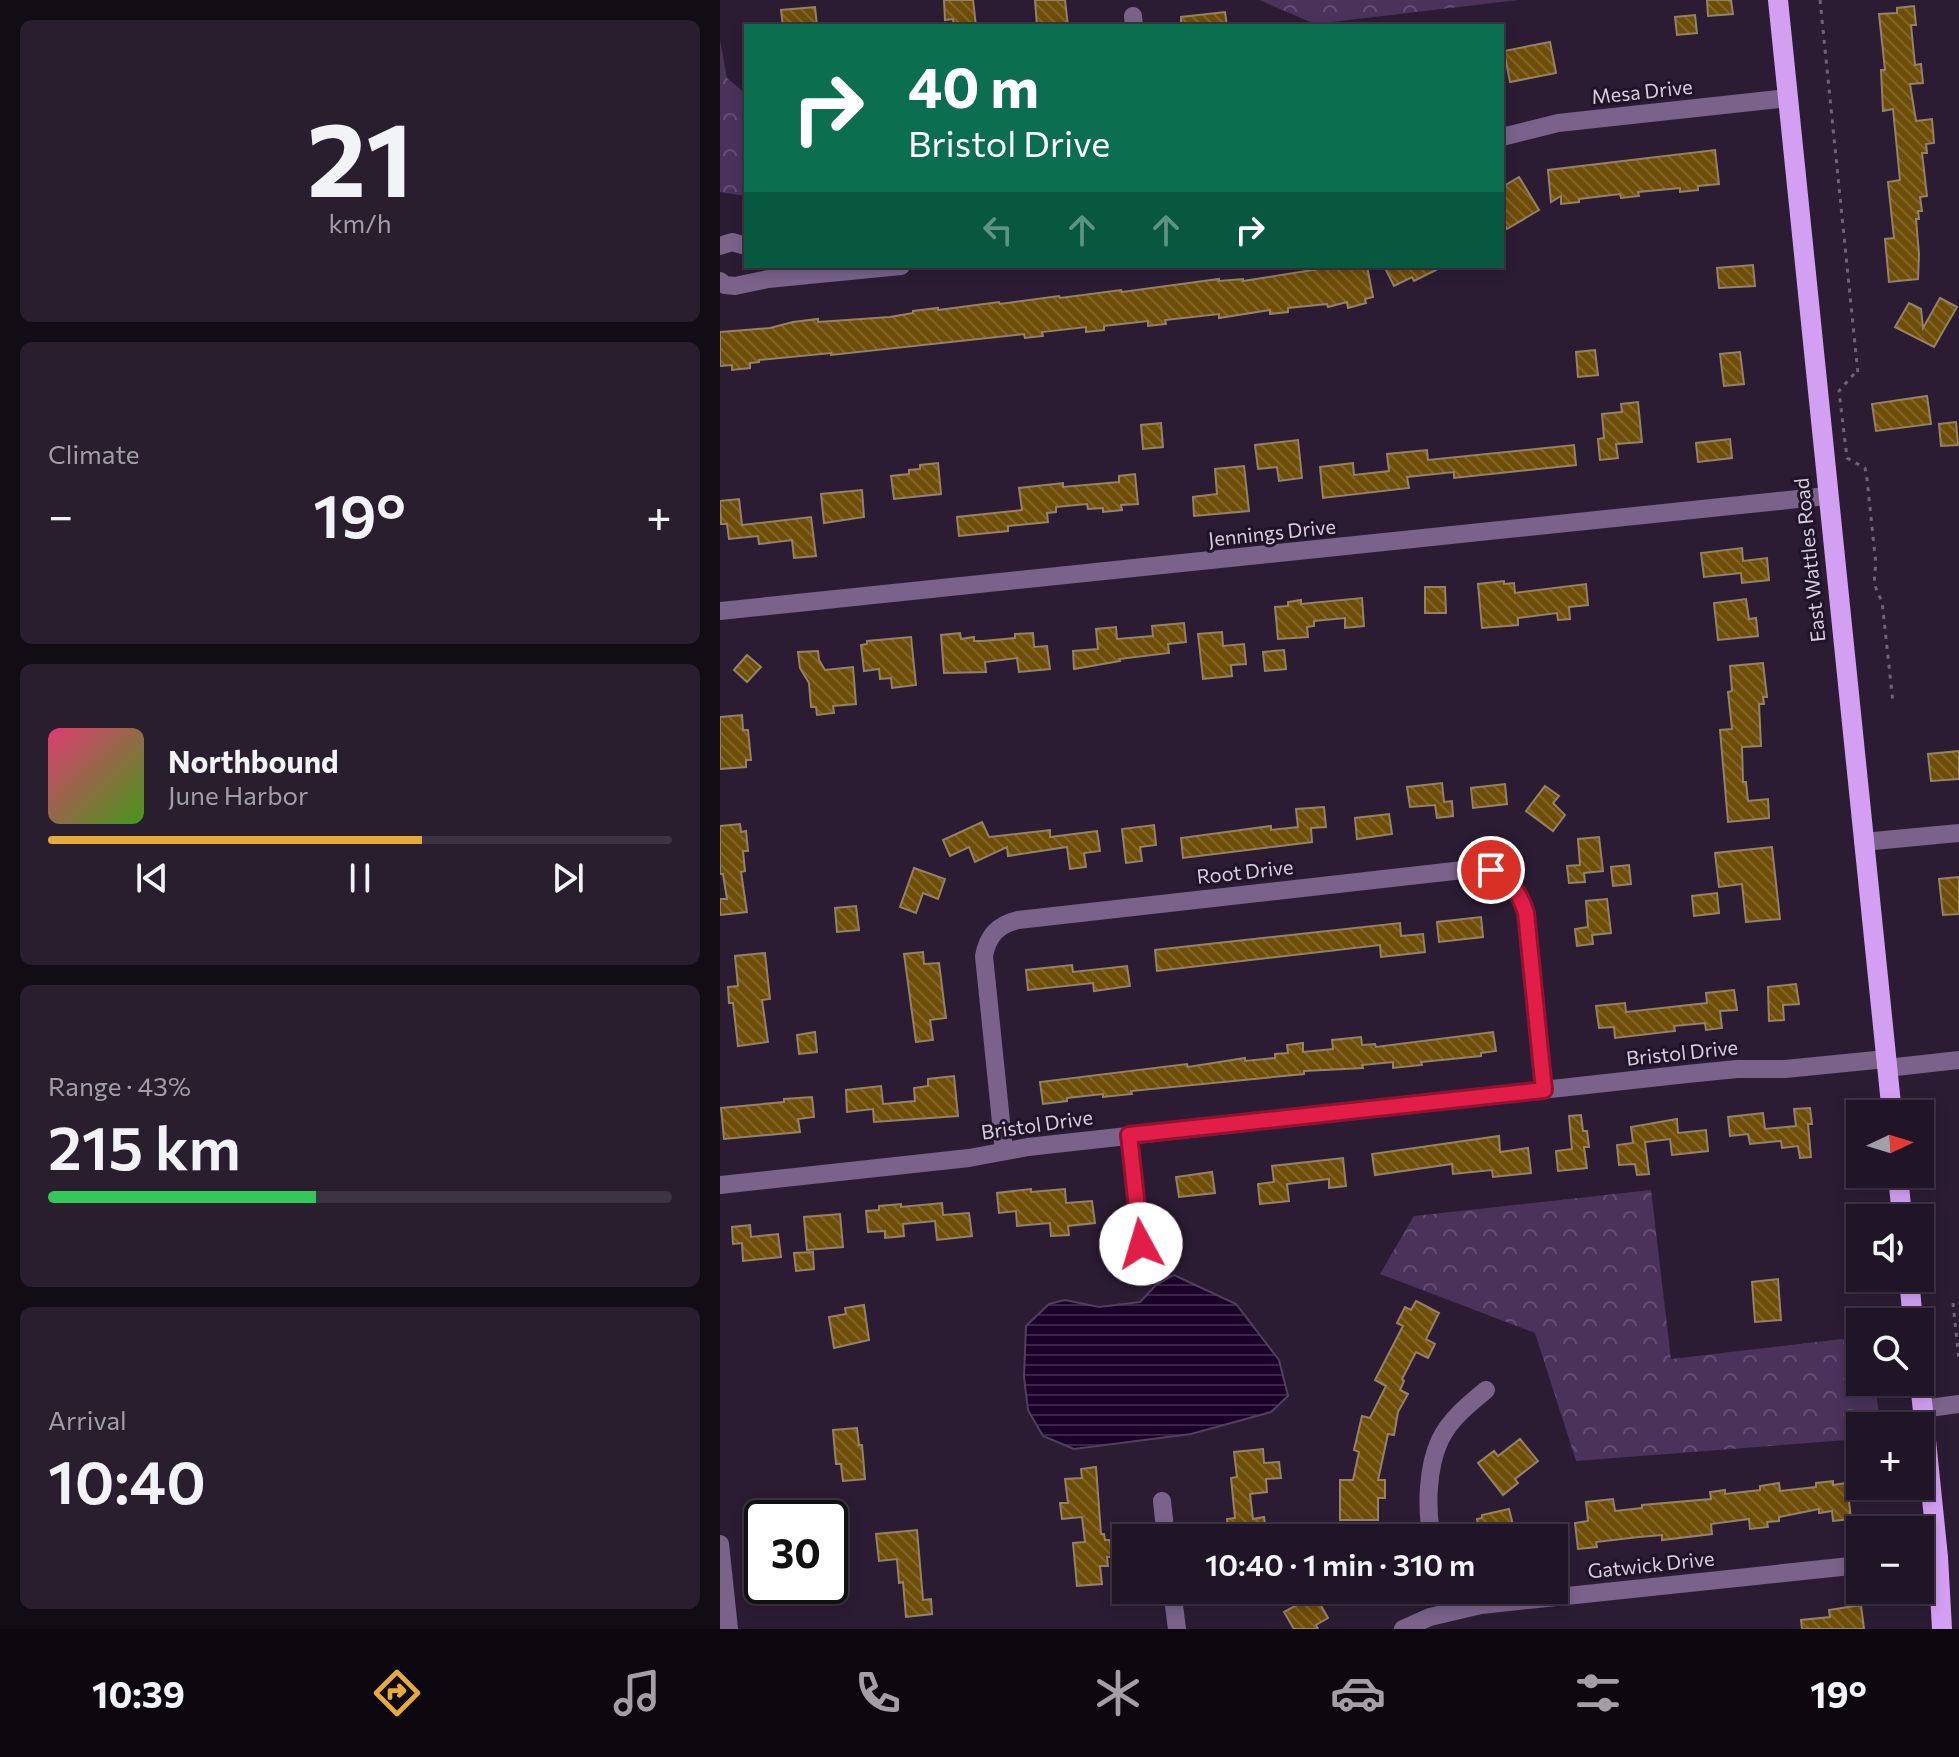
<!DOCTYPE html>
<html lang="en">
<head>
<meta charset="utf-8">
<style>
  body { margin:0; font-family:Commissioner,sans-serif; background:#281e2e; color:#f1f3f6; height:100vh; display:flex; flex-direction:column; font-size:30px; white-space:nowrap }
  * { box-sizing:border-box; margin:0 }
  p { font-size:26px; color:#a29fa7 }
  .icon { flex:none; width:44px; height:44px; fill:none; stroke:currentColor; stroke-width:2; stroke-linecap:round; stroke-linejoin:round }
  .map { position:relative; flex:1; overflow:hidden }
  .panel { display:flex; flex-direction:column; gap:20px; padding:20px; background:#120c15; width:720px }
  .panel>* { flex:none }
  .guide { position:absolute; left:24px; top:24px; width:760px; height:244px; border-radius:0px; box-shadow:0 4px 12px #0003,0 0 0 2px #3d3443; background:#0b6e4f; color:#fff; overflow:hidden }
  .needle { width:52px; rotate:86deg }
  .controls { position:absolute; left:1126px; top:1100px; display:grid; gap:16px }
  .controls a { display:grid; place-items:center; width:88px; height:88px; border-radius:0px; background:#201526; box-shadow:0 4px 12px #0003,0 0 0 2px #3d3443; font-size:40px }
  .speed { position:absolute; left:24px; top:1500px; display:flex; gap:16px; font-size:40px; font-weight:700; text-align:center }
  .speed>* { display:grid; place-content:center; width:104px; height:104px; border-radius:50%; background:#201526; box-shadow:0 4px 12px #0003,0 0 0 2px #3d3443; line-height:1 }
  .speed .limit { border:4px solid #111; border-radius:12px; background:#fff; color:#111 }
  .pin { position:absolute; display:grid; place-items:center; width:68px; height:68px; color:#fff; margin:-34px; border:4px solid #fff; border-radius:50%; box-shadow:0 2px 8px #0007 }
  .me { position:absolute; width:88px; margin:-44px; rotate:354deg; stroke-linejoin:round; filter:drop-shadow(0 0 6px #0008) }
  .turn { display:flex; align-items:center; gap:28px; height:168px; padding:0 32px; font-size:36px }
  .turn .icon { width:104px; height:104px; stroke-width:2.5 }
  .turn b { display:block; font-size:56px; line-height:68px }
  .lanes { display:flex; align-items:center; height:76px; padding:0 32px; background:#0003; justify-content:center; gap:40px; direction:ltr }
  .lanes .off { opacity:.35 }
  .big { font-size:60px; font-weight:600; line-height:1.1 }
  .panel .tile { flex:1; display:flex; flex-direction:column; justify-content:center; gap:12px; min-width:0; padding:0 28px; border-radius:12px; background:#281e2e }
  .panel .dial { align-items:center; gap:0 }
  .dial b { font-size:104px; line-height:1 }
  .song { display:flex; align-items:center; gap:24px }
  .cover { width:96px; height:96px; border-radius:12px; background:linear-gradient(135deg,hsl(340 70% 55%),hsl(100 70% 35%)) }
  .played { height:8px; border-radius:4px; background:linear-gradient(90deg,#e9ab38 60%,#3d3443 60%) }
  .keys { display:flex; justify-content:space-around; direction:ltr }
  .heat { display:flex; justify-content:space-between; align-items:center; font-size:44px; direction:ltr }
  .charge { height:12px; border-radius:6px; background:linear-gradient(90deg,#34c759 43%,#3d3443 0) }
  .trip { position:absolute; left:392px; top:1524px; width:456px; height:80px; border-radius:0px; background:#201526; box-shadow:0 4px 12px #0003,0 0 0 2px #3d3443; font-weight:600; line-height:80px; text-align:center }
  .menu { display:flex; height:128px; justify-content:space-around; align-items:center; background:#0d080f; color:#a29fa7 }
  .menu .icon { width:56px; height:56px }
  .menu .selected { color:#e9ab38 }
  .menu b { font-size:36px; color:#f1f3f6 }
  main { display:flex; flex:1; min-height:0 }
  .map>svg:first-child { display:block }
  .forest { fill:url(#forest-crowns) }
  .water { fill:url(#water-rules); stroke:#533e5f; stroke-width:2 }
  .building { fill:url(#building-back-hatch); stroke:#958266; stroke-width:2 }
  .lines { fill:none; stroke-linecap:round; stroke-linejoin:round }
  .path { stroke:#706377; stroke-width:3; stroke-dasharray:4 6; stroke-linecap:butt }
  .minor { stroke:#7a628a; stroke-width:18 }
  .major { stroke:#d39ff3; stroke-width:20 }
  .route-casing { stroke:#92132f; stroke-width:20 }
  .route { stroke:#e11d48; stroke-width:14 }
  .labels { text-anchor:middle; stroke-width:6; stroke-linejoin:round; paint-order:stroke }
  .street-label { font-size:20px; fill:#d7cedd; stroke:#211329 }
</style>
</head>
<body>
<main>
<section class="panel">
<div class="tile dial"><b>21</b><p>km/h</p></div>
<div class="tile"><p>Climate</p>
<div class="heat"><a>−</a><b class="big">19°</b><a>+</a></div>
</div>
<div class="tile">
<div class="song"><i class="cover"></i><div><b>Northbound</b><p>June Harbor</p></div></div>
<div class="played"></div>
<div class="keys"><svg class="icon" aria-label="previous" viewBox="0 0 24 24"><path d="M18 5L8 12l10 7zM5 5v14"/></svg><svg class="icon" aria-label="pause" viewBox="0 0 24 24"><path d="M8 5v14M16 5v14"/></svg><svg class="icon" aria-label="next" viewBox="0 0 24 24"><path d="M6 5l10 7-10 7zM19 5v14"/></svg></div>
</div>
<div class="tile"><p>Range · 43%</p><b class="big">215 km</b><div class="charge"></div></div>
<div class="tile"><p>Arrival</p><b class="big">10:40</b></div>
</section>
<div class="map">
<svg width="1239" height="1629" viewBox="0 0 1239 1629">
  <defs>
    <pattern id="forest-crowns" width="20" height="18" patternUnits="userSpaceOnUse" patternTransform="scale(2)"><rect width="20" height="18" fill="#4b325b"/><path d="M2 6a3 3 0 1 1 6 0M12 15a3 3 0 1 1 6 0" fill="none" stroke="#644e72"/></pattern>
    <pattern id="water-rules" width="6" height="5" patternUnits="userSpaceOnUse" patternTransform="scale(2)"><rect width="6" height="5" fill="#1a0029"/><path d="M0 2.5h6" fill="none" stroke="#3b2448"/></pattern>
    <pattern id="building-back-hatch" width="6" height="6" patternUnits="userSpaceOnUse" patternTransform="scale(2)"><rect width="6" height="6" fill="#6e4d07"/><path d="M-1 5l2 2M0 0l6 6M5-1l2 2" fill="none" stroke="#82652b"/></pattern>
  </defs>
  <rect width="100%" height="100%" fill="#2b1c33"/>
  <!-- forest -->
  <path class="forest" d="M539,0h259l-203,24z
    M0,40l7,38 19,16v102l-26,-4z
    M931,1190l20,169 189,-22v45h15l5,44h-20v13l-284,22 -41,-128 -155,-59 34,-58z"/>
  <!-- water -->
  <path class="water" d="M454,1275l62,29 43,56 9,36 -17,16 -80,22 -117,15 -31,-13 -15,-26 -4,-33 2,-51 23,-22 16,-4 34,7 41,-5 16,-17z"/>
  <!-- building -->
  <path class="building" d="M224,0h29l3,26h-22l-1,-7 -8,1z
    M315,0h30l3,26h-31z
    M987,0h24l2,14 -25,2z
    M1194,6l2,19h-5l4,40 6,-1 2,19 -13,1 6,37 16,-2 2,24 -8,1 1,9h-5l5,43 -7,1 2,14h-4l1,8h-3l3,35 -1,25 -29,3 -4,-43 9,-1 -6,-56 12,-2 -7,-71 -10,2 -2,-41h4l-6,-56 18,-1v-5z
    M95,7l2,19h-34l-2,-16z
    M505,12l2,14h-46v-9z
    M975,15l2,18 -20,2 -2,-18z
    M830,42l6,31 -46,9 -6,-31z
    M995,150l4,34 -21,2v4l-18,2v-4l-10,1 -32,3 1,4 -18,2 -1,-4 -41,5v3l-18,2v-8l-10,6 -3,-32z
    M799,177l20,33 -32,19 -5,-8v-34z
    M1033,265l2,21 -36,2 -2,-20z
    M618,266h29l6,31 -8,2 1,4 -18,5 -1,-6 -19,5 -1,-3 -39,4v4l-18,2v-4l-51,8v-4l-54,6 1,4 -18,2v-5l-44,5v4l-18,2v-5l-44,5 1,4 -18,2 -1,-4 -193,21v-2l-72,7v2l-9,1v5l-18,2v-5l-12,1v-34l50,-4 23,-6 25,-3v3l72,-5 23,-4v-2l25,-3v2l61,-8 1,2 59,-8 1,2 61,-8 1,2 97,-13v2l24,-2v2z
    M664,266h60l-30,15 -2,-4 -18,9z
    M1220,298l17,9 -23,40 -39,-20 14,-24 12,6 2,19z
    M875,350l3,25 -20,2 -2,-25z
    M1020,352l4,32 -20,2 -4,-32z
    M1207,396l4,28 -55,7 -4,-27z
    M918,402l4,40 -26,2 2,14 -18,2 -2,-21 6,-1 -2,-24 20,-2 -1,-8z
    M1236,422l2,23 -17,1 -2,-22z
    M441,423l2,24 -20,2 -2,-24z
    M1010,439l2,19 -34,4 -2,-19z
    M578,440l4,38 -23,3 -2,-14 -19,2 -3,-24z
    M854,445l2,20 -122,13v-6l-47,5 2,11 -86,10 -3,-31 33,-4 1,12 35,-4 -2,-17 40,-4 1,10z
    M218,463l3,31 -47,5 -3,-23 18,-2v-4l11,-1v-4z
    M524,466l5,45 -55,5 -1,-19 24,-3 -2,-25z
    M415,474l3,30 -17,1 1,5 -19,2v-4l-15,1 -1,-5 -31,3v5l-9,1 1,9 -40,4v5l-49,5 -2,-19 65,-7 -3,-22 44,-5v4l56,-5v-6z
    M142,490l2,27 -40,6 -3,-29z
    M19,499l3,26 69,-8 5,39 -22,2 -2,-18 -33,4 -1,-8 -29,3 -2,-15h-6l-1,-23z
    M1022,548l1,13 24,-3 2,22 -27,3 -1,-10 -37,4 -3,-24z
    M784,581v3l10,-1 1,10 71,-9 2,21 -19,2 1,12 -12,1 -1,-7 -39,5v7l-36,3 -4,-44z
    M705,587h20l1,26h-21z
    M642,598l2,28 -19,2v-10l-31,3v5l-7,1 1,10 -30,2 -3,-32 13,-1v-4l13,-2v4z
    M1026,599l3,20 7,-1 2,18 -40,4 -4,-37z
    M464,623l2,19 -18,2 1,9 -50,6 1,2 -46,8 -1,-18 25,-2 -2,-20 20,-2 1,12 36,-3 -1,-10z
    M502,632l1,14 21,-2 2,20 -15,1 1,11 -29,3 -5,-45z
    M240,633l1,6 13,-2v4h9l32,-3v-4l18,-1 1,14 13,-1 3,23 -31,3 -2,-14 -32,4 1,10 -42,1 -3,-38z
    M191,637l5,48 -24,3 -1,-10 -11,1 -1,-10 -15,2 -3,-26 6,-1v-3z
    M564,650l2,19 -21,2 -2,-19z
    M98,651l1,9 6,10 28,-3 3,37 -23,2 1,7 -17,2 -1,-8h-5l-2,-24 -9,-15 -2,-16z
    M27,655l14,12 -14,15 -13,-12z
    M1043,663l4,34h-4l1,7h-5l2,42 -19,1 1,35h3l2,19 20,-2 1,19 -41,4 -8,-92 12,-1 -4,-37 4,-1 -2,-25z
    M22,715l1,15h5l3,30h-5v7l-26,2v-52z
    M1239,751v28l-28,2 -3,-27z
    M722,783l2,19 8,-1 1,15 -16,2 -2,-13 -25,2 -3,-20z
    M785,784l2,20 -34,4 -2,-20z
    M825,786l14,10 -6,7 12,12 -12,16 -27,-20z
    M604,807l2,20 -15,1 1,14 -129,16 -2,-20 90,-12v4l27,-3 -2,-18z
    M669,814l3,20 -35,5 -2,-21z
    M262,822l7,15 61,-7v7l47,-6 3,20 -16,2 2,14 -16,2 -3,-22 -59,9 -1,-9 -32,15 -6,-15 -19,9 -7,-16z
    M20,824l1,8 5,-1 2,20h-5l2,20 -4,1 6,40 -27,3v-16h7l-4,-25h-3v-48z
    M434,825l2,20 -16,2 2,14 -16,2 -4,-34z
    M879,837l4,34 -19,2 1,9 -16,1 -2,-17 13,-1 -2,-26z
    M1052,847l8,72 -34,3 -4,-38 -23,3 -4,-34z
    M909,865l2,19 -18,2 -2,-19z
    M194,868l31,11 -7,20 -15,-6 -7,20 -16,-6z
    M1239,877v37l-16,1 -4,-36z
    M997,893l2,20 -25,3 -2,-20z
    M887,899l4,34 -19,2 1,9 -16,2 -2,-17 13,-2 -2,-26z
    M136,906l3,24 -22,2 -2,-24z
    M761,917l2,20 -44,5 -2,-20z
    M680,923l1,13 22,-2 2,18 -44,5 -1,-12 -223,26 -2,-21z
    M203,952l1,12 15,-1 7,55 -16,2 3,20 -17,2 -12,-88z
    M45,953l5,46 -8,1 6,42 -30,4 -5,-43h-4l-1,-16 10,-1 -3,-30z
    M352,965l1,7 54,-6 3,20 -36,5 -1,-8 -65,7 -2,-20z
    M1076,984l3,20 -16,1 1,15 -15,1 -1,-34z
    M1014,990l3,20 -17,1 2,17 -16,2 -1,-7 -31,3 1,5 -60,7 -1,-11 -15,1 -3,-22 29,-3 1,9 81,-9 -1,-10z
    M95,1032l2,20 -18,2 -2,-19z
    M773,1032l3,19 -15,2v3l-60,6 1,3 -29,3v-6l-31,3 1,3 -59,3v3l-173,17 1,3 -29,3v-3l-36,4v3l-24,3 -3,-22 147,-18 1,3 57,-9v3l30,-3v-4l13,-1 -1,-8 16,-2v9l30,-3 -1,-9 29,-3 1,8 13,-1 1,3z
    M234,1076l4,40 -84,6 -1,-13 -26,3 -1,-22 35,-4 2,18 32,-3 -1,-13 14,-2v-7z
    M92,1097l2,20 -16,2 2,13 -76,7 -3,-31 63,-6v-3z
    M1090,1108l2,16h-4l3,33 -11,1 -2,-12 -16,2 -1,-7 -31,3 -2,-10 -18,2 -2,-19 35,-4 2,16 31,-3 -2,-17z
    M861,1115l2,16h4l2,16h-5l3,21 -29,3 -2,-20 16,-2 -3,-33z
    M957,1119l1,14 28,-3 2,21 -36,4 -2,-16 -25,3 4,32 -12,1 -2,-11 -16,1 -2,-20 16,-2 -2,-16z
    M779,1136l1,16 28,-4 3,25 -38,4 -1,-7 -39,4 -1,-10 -77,11 -3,-21z
    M623,1158l3,28 -17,2v-9l-42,5 2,17 -29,3 -2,-20 16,-2 -2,-16z
    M492,1172l3,21 -36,4 -3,-20z
    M311,1189v3l34,-3 1,14 26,-2 3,22 -27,3 1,9 -18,1 -1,-13 -33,3 -1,-15 -17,2 -2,-20z
    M222,1203l1,12 26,-2 3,23 -35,4 -2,-19 -32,3 1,12 -19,2v-7l-17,1 -2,-21 13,-1v-4l22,-2v3z
    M120,1214l3,33 -36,3 -3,-33z
    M30,1225l1,12 27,-3 3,23 -38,4 -1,-18 -9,1 -1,-17z
    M93,1252l1,17 -18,2 -2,-18z
    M1058,1279l3,41 -26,2 -3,-40z
    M696,1301l23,12 -13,26 9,5 -7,14 -12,-6 -14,27 2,2 -4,9 8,4 -10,18 -4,23 -6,-1 -10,46h7v18h-7v22h-38v-40h13l6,-28 -5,-2 8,-34 8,2 16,-32 -11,-6 28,-54 -6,-3 8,-16 6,3z
    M144,1305l5,35 -35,8 -5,-31 17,-3 -1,-6z
    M137,1428l2,17h3l3,34 -22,2 -2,-17h-5l-3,-34z
    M800,1439l18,22 -23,18 3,4 -15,12 -25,-32 16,-12 4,5z
    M543,1449l1,14 15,-1 2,16 -15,1 1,13 -17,2 3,25 11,-2 2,14 -6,1 1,6h-29v-3l-3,1 -2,-17 8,-1 -4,-40 6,-1 -3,-25z
    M376,1467l5,67h3l1,6h5l2,17h-5l1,9h-8l2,18 -25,2 -4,-43 12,-1 -3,-25 -20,2 -2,-16h8l-3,-24 17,-1 -1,-9z
    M1113,1481v4l14,-2 4,36 -18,2 -1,-10 -13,2v-4l-40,8v4l-12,1 1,5 -18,2 -1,-10 -38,5 1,10 -50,6v-5l-23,2 -43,5 1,5 -19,2 -3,-26 13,-2 -2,-19 27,-3 2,12 27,-3v-3l69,-6 -1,-7 15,-2v4l35,-4v-4l19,-3 1,8 36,-4v-4z
    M789,1509l4,16 7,-1 4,14h-43l-4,-19 5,-1v-3z
    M197,1530l6,70 8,-1 1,15 -26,3 -3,-35 -4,1 -2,-24 -18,2 -3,-27z
    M595,1595l13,23 -12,7 2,4h-24l-10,-17z
    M1141,1605l3,24h-62l-1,-9 29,-3 -1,-7z"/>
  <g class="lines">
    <!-- path -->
    <path class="path" d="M1100,0l38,374h-4l-15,17 8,67 18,10 2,11 9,86c-3,14 -2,23 6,36l11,102
      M1233,1303l6,58"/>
    <!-- minor -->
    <path class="minor" d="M413,16l1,10
      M782,137l56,-14 230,-25
      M0,246l12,-4 14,4
      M0,281l5,4 10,1 33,-7 133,-13
      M0,611l1107,-115
      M1143,842l96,-9
      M1167,1068l72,-8
      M409,1135l12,109
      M284,1151l-20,-195c4,-21 14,-31 34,-36l454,-51c30,-1 46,17 54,44l18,177
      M0,1185l249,-27 59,-11 659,-73 50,-5h48l101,-10
      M1202,1409l37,-5
      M442,1501l4,37
      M712,1538c-6,-29 -5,-70 8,-98 10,-21 29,-36 46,-50
      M0,1544l9,85
      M1200,1559l18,-2
      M452,1590l5,39
      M725,1590l6,21
      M683,1629l27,-12 51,-12 379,-40"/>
    <!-- major -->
    <path class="major" d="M1058,0l114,1114
      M1178,1174l4,44
      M1189,1278l4,44
      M1200,1382l18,175 4,72"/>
  </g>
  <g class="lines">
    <defs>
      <path id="route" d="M421,1244l-12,-109 415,-45 -18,-177c-6,-20 -16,-34 -35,-43"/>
    </defs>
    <!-- route casing -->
    <use href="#route" class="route-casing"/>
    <!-- route -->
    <use href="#route" class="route"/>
  </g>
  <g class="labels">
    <!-- street labels -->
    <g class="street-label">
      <text transform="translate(922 92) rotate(-6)" y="7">Mesa Drive</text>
      <text transform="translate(552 533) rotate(-6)" y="7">Jennings Drive</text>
      <text transform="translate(1090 560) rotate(-96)" y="7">East Wattles Road</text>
      <text transform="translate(525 872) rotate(-6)" y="7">Root Drive</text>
      <text transform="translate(962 1053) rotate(-6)" y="7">Bristol Drive</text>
      <text transform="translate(317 1125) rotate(-8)" y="7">Bristol Drive</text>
      <text transform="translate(931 1565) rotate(-6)" y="7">Gatwick Drive</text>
    </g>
  </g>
</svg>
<div class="controls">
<a><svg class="needle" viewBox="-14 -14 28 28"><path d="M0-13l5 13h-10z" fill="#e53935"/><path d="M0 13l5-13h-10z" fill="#a29fa7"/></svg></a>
<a><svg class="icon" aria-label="sound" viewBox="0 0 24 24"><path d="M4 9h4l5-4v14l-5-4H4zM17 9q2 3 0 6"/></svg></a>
<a><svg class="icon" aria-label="search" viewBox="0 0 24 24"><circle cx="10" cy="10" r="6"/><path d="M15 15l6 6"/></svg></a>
<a>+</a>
<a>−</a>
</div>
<div class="speed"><div class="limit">30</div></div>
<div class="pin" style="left:771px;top:870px;background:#d93025"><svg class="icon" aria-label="arrive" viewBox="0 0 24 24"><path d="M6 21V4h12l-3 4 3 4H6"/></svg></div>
<svg class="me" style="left:421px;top:1244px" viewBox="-20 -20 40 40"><circle r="19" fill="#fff"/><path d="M0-13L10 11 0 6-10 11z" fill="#e11d48"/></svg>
<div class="trip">10:40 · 1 min · 310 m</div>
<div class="guide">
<div class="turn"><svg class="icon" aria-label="right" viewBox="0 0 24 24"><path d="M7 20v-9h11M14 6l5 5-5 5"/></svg><div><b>40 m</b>Bristol Drive</div></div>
<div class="lanes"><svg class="icon off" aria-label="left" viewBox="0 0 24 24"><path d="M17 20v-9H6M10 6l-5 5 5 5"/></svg><svg class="icon off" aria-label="ahead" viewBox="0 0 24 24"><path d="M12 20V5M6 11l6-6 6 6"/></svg><svg class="icon off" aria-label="ahead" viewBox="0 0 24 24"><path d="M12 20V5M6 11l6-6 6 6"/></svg><svg class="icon" aria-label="right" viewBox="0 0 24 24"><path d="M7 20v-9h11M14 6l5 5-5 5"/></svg></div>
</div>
</div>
</main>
<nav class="menu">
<b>10:39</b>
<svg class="icon selected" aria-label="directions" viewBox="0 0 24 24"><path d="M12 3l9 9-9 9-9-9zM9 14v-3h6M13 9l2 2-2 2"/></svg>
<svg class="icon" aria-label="music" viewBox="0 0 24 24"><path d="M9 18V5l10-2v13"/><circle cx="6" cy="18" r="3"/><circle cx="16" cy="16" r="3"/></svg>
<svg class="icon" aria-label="phone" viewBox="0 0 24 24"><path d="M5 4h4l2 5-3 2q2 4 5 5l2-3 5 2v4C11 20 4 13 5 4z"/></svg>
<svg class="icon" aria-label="climate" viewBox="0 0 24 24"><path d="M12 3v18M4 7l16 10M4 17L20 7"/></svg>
<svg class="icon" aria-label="car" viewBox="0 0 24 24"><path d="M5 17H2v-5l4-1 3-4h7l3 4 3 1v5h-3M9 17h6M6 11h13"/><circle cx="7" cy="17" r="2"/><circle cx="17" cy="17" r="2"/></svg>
<svg class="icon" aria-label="filters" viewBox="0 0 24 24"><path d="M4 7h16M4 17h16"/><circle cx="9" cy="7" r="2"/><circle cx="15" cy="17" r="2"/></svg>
<b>19°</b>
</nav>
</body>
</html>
